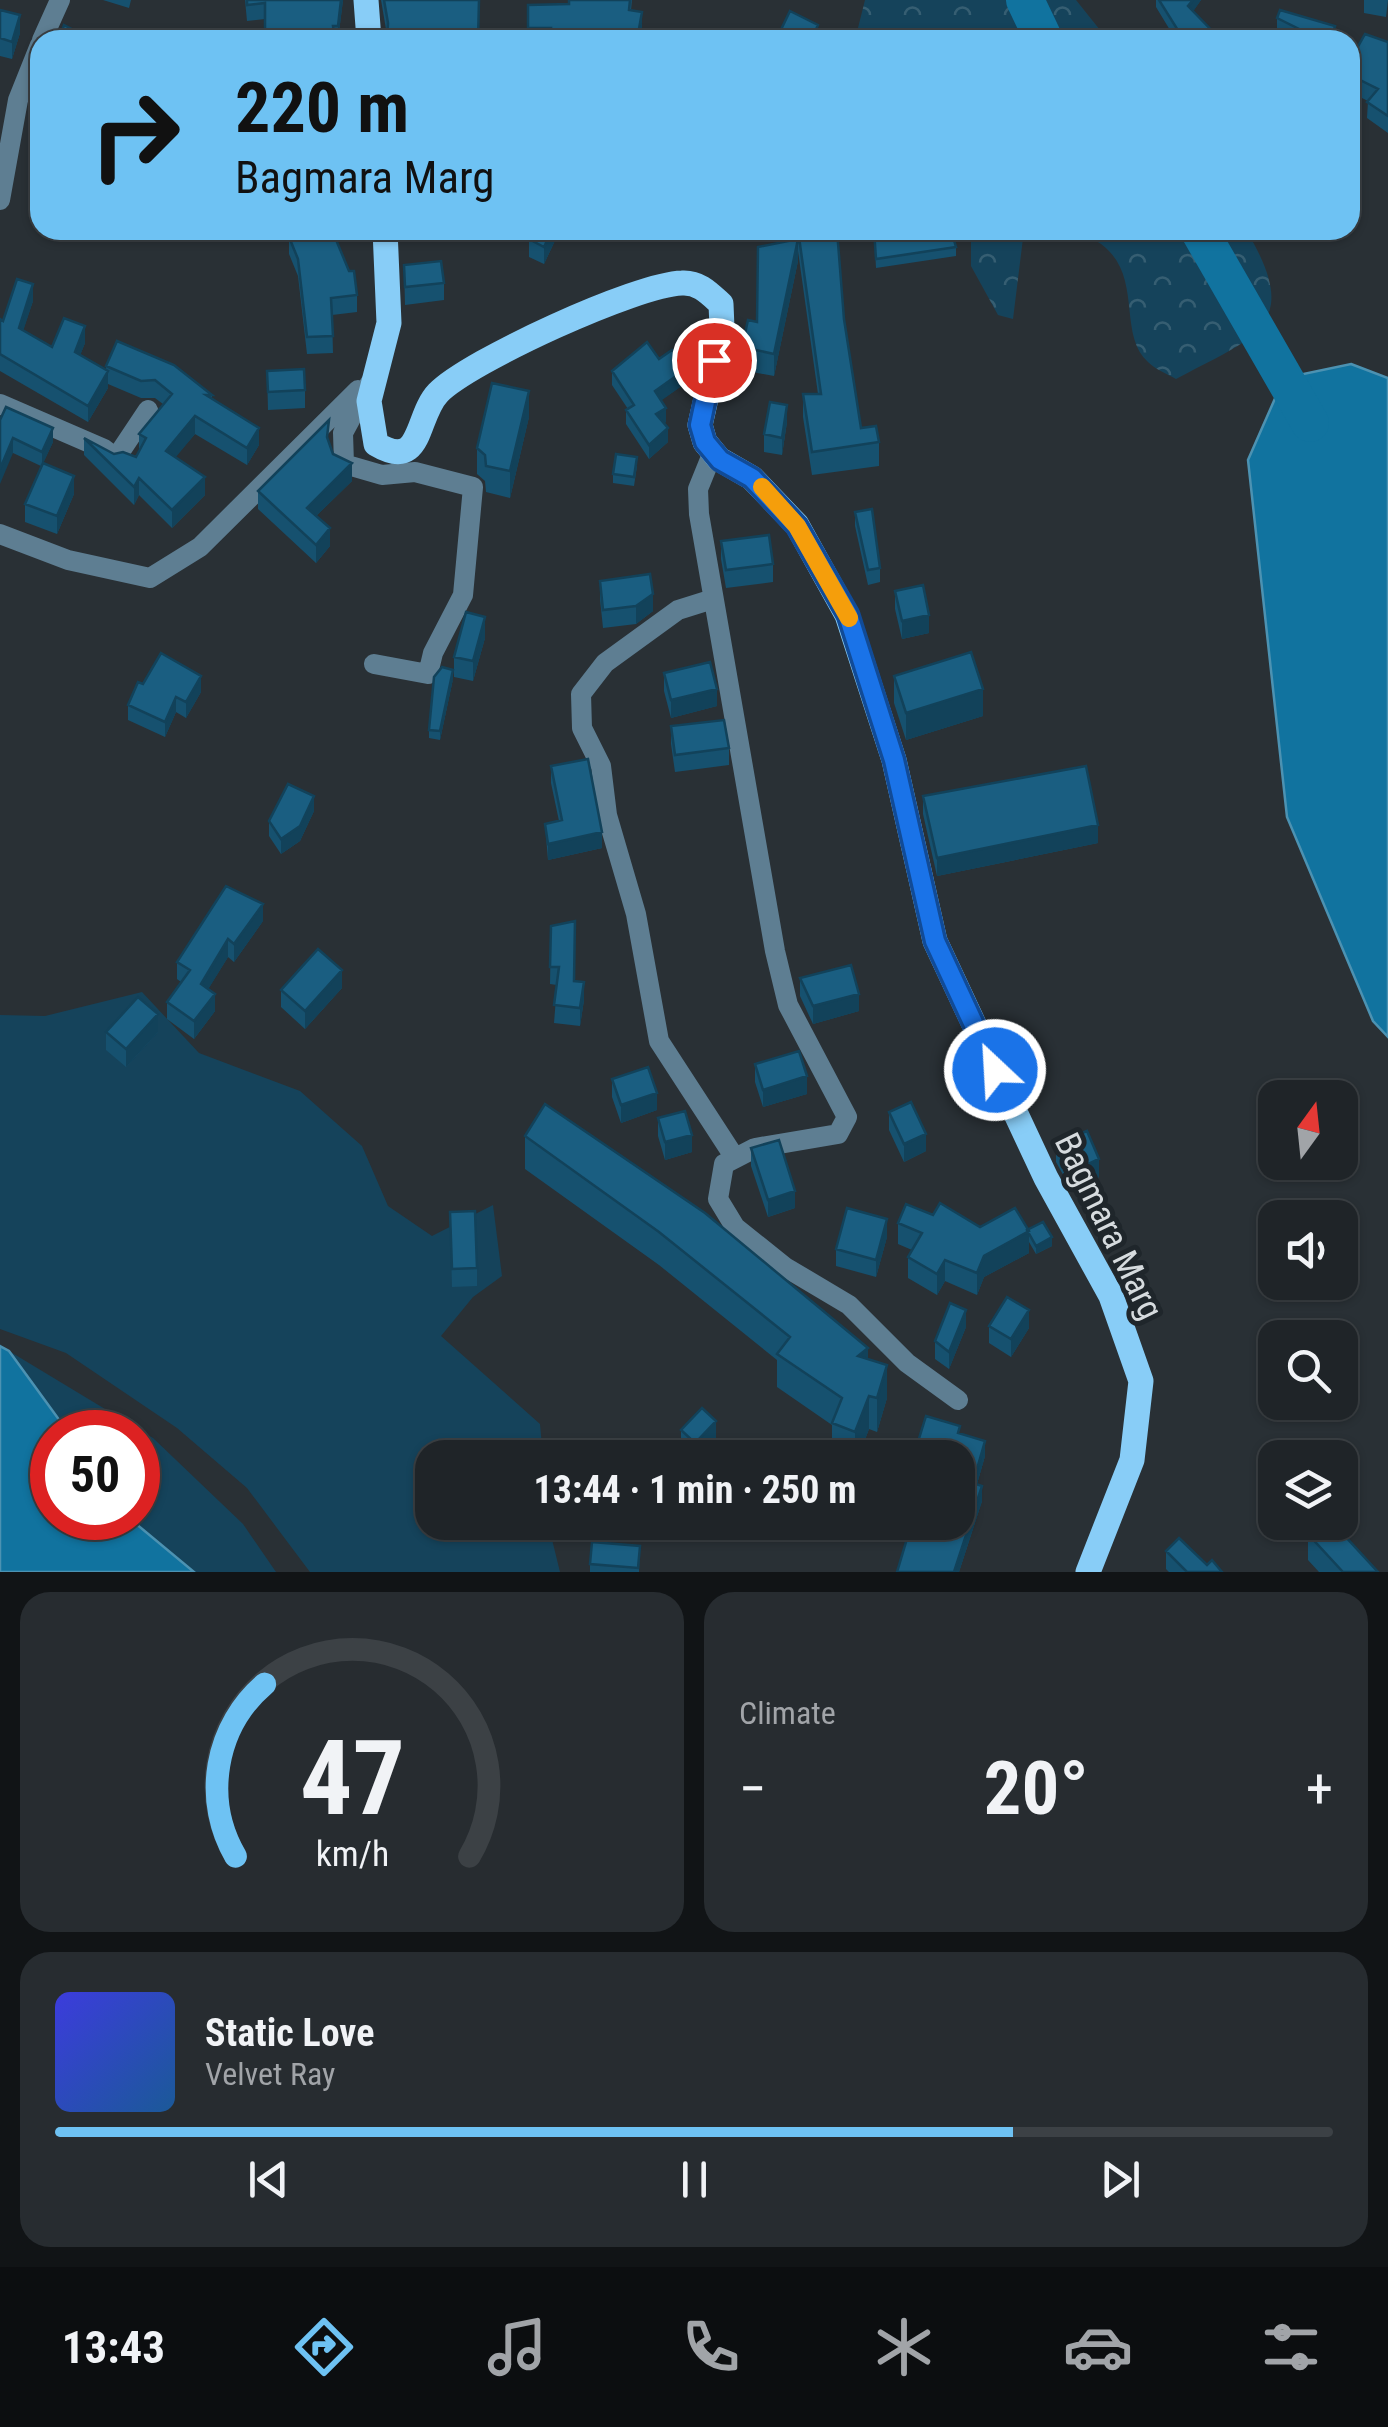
<!DOCTYPE html>
<html lang="en">
<head>
<meta charset="utf-8">
<style>
  body { margin:0; font-family:"Roboto Condensed",sans-serif; background:#272c30; color:#f1f3f6; height:100vh; display:flex; flex-direction:column; font-size:38px; white-space:nowrap }
  * { box-sizing:border-box; margin:0 }
  p { font-size:32px; color:#a1a4a8 }
  .icon { flex:none; width:55px; height:55px; fill:none; stroke:currentColor; stroke-width:2; stroke-linecap:round; stroke-linejoin:round }
  .map { position:relative; height:1572px; overflow:hidden }
  .side { display:flex; flex-direction:column; gap:20px; padding:20px; background:#111416; flex:1 }
  .side>* { flex:none }
  .hud { position:absolute; left:30px; top:30px; width:1330px; height:210px; border-radius:30px; box-shadow:0 2px 8px #0004,0 0 0 2px #3c4145; background:#6ec2f3; color:#111; overflow:hidden }
  .needle { width:65px; rotate:15deg }
  .fabs { position:absolute; left:1258px; top:1080px; display:grid; gap:20px }
  .fabs a { display:grid; place-items:center; width:100px; height:100px; border-radius:20px; background:#1f2428; box-shadow:0 2px 8px #0004,0 0 0 2px #3c4145; font-size:50px }
  .speed { position:absolute; left:30px; top:1410px; display:flex; gap:20px; font-size:50px; font-weight:700; text-align:center }
  .speed>* { display:grid; place-content:center; width:130px; height:130px; border-radius:50%; background:#1f2428; box-shadow:0 2px 8px #0004,0 0 0 2px #3c4145; line-height:1 }
  .speed .limit { border:15px solid #d22; background:#fff; color:#111 }
  .pin { position:absolute; display:grid; place-items:center; width:85px; height:85px; color:#fff; margin:-42px; border:5px solid #fff; border-radius:50%; box-shadow:0 2px 10px #0007 }
  .me { position:absolute; width:110px; margin:-55px; rotate:335deg; stroke-linejoin:round; filter:drop-shadow(0 0 8px #0008) }
  .turn { display:flex; align-items:center; gap:35px; height:210px; padding:0 40px; font-size:45px }
  .turn .icon { width:130px; height:130px; stroke-width:2.5 }
  .turn b { display:block; font-size:70px; line-height:85px }
  .big { font-size:75px; font-weight:700; line-height:1.1 }
  .side .tile { flex:1; display:flex; flex-direction:column; justify-content:center; gap:15px; min-width:0; padding:0 35px; border-radius:30px; background:#272c30 }
  .side .dial { align-items:center; gap:0 }
  .dial svg { height:260px; overflow:visible; fill:none; stroke:#3c4145; stroke-width:7; stroke-linecap:round; text-anchor:middle }
  .dial text { fill:#f1f3f6; stroke:none }
  .song { display:flex; align-items:center; gap:30px }
  .cover { width:120px; height:120px; border-radius:15px; background:linear-gradient(135deg,hsl(240 70% 55%),hsl(210 70% 35%)) }
  .played { height:10px; border-radius:5px; background:linear-gradient(90deg,#6ec2f3 75%,#3c4145 75%) }
  .keys { display:flex; justify-content:space-around; direction:ltr }
  .heat { display:flex; justify-content:space-between; align-items:center; font-size:55px; direction:ltr }
  .side .tiles { flex:1; display:grid; gap:20px; grid-template-columns:1fr 1fr }
  .tile:last-child { grid-column:span 2 }
  .trip { position:absolute; left:415px; top:1440px; width:560px; height:100px; border-radius:30px; background:#1f2428; box-shadow:0 2px 8px #0004,0 0 0 2px #3c4145; font-weight:700; line-height:100px; text-align:center }
  .menu { display:flex; height:160px; justify-content:space-around; align-items:center; background:#0c0e10; color:#a1a4a8 }
  .menu .icon { width:70px; height:70px }
  .menu .current { color:#6ec2f3 }
  .menu b { font-size:45px; color:#f1f3f6 }
  .map>svg:first-child { display:block }
  .grass { fill:#15435b }
  .forest { fill:url(#forest-crowns) }
  .water { fill:#11739f; stroke:#4c92b2; stroke-width:2.5 }
  .lines { fill:none; stroke-linecap:round; stroke-linejoin:round }
  .river { stroke:#11739f; stroke-width:38 }
  .minor { stroke:#5e7e92; stroke-width:20 }
  .major { stroke:#88cdf7; stroke-width:25 }
  .wall { fill:#16516f }
  .shaded-wall { fill:#12425a }
  .building { fill:#1a5e81; stroke:#12425a; stroke-width:2.5 }
  .route-casing { stroke:#114b97; stroke-width:25 }
  .route { stroke:#1a73e8; stroke-width:18 }
  .slow { stroke:#f59e0b; stroke-width:18 }
  .labels { text-anchor:middle; stroke-width:10; stroke-linejoin:round; paint-order:stroke }
  .street-label { font-size:35px; fill:#d6dbde; stroke:#1f262b }
</style>
</head>
<body>
<div class="map">
<svg width="1388" height="1572" viewBox="0 0 1388 1572">
  <defs>
    <pattern id="forest-crowns" width="20" height="18" patternUnits="userSpaceOnUse" patternTransform="scale(2.5)"><rect width="20" height="18" fill="#15435b"/><path d="M2 6a3 3 0 1 1 6 0M12 15a3 3 0 1 1 6 0" fill="none" stroke="#365e72"/></pattern>
  </defs>
  <rect width="100%" height="100%" fill="#293035"/>
  <!-- grass -->
  <path class="grass" d="M142,992l57,61 101,38 62,55 26,60 44,30 61,-31 9,71 -29,21 -32,39 99,88 3,33 -111,1v64l116,1 12,49h-250l-63,-84 -70,-60 -111,-75 -66,-24v-314l45,1z
    M9,1351l144,87 90,86 33,48h-82l-60,-47 -5,-7h9v-86h-70z"/>
  <!-- forest -->
  <path class="forest" d="M865,0h211l32,40h-253z
    M971,230h53l-11,89 -15,-4 -27,-49z
    M1069,230h177c58,96 9,107 -70,149 -9,-5 -21,-10 -28,-17 -37,-33 8,-110 -79,-132z"/>
  <!-- water -->
  <path class="water" d="M1351,364l37,14v659l-15,-16 -86,-204 -39,-357 36,-82z
    M0,1346l9,5 59,81h-16v86h77l65,54h-194z"/>
  <g class="lines">
    <!-- river -->
    <path class="river" d="M1025,0l19,40
      M1199,230l111,193"/>
    <!-- minor -->
    <path class="minor" d="M42,40l18,-40
      M0,200l18,-100 22,-55
      M370,383l-27,50 1,31 38,11 33,-3 58,15 -10,108 -30,58 -5,21 -54,-10
      M0,404l104,45 12,9 32,-48
      M713,452l-15,37 1,25 76,437 13,54 59,112 -9,17 -83,14 -31,16 -6,35 17,28 50,40 64,38 58,58 51,37
      M0,534l68,26 82,18 50,-31 158,-157
      M713,599l-35,11 -73,53 -24,31 1,34 19,38 6,49 29,99 23,127 76,117"/>
    <!-- major -->
    <path class="major" d="M366,0l3,40
      M385,230l4,93 -20,78 7,43c47,28 39,-27 62,-51 31,-32 199,-109 244,-110 17,-1 27,10 39,21l1,24 -22,97 5,17 14,17 33,19 45,47 50,90 47,145 41,181 111,237 65,118 30,85 -9,79 -44,112"/>
  </g>
  <!-- wall -->
  <path class="wall" d="M103,0h28l-2,8z
    M245,0h98l-5,40h-73v-21l-18,2z
    M381,0h99l-93,35z
    M632,0l-1,10 11,18 -2,12h-112v-35l41,-1z
    M1156,0h45l-8,11 28,29h-45l-20,-33z
    M1364,0h24l-2,17 -22,-4z
    M0,10l20,23 -8,26 -12,-3z
    M1277,18l58,22h-46l-12,-6z
    M1388,42v91l-21,-15 1,-17 -18,-9v-31z
    M308,230h40v9h-12l21,56v17l-25,3 1,38 -26,1 -9,-78 -9,-22v-17z
    M560,230l-16,34 -15,-7v-18z
    M796,230h41l7,89 17,109 18,14v24l-67,9 -9,-58v-23h15l-20,-143v10l-24,115 -32,-6v-23l15,-25 39,-83z
    M874,230l82,17v9l-80,12z
    M404,265l40,18v17l-39,5z
    M33,301l-10,29 29,17 33,-4 -5,12 26,15v-4l106,29v4l47,46 -12,20 -52,-31 -20,23 30,38 -33,33 -33,-33 -5,10 -50,-50v-17l30,16 22,3 3,-6v-17l24,-30 -8,-6h-14l-33,-14v4l-20,34 -88,-51v-52l3,2z
    M659,359l27,24 -25,17 5,22 -2,1 4,19 -19,17 -23,-35v-14l2,-1 -16,-24v-14z
    M267,371l38,19v18l-37,2z
    M529,417l-19,81 -24,-6 -1,-11 -8,-7v-26z
    M0,420l53,22 -10,21 31,31 -17,40 -32,-12v-18l16,-38 -28,-13z
    M787,422l-5,33 -18,-3v-18z
    M329,442l4,12 19,27 -36,35 14,30 -14,17 -58,-54v-18z
    M637,466l-3,20 -21,-3v-9z
    M855,512l25,56v14l-12,3 -13,-59z
    M721,541l52,23v18l-47,6 -5,-29z
    M600,581l53,30 -17,13 -33,4 -3,-29z
    M895,591l34,42 -27,6 -7,-30z
    M485,638l-12,43 -19,-4v-20z
    M664,673l53,33 -46,12 -7,-27z
    M894,676l89,40 -77,24 -12,-37z
    M453,679l-13,61 -11,-2v-8z
    M201,692l-15,26 -10,-6 -11,25 -37,-17v-15z
    M671,726l58,22v17l-54,7 -4,-28z
    M551,766l51,82 -54,12 -3,-36 14,-3 -8,-38z
    M923,796l175,47 -161,33 -14,-62z
    M314,811l-14,30 -19,13 -12,-18v-15z
    M263,921l-29,41 -6,-5 -20,32 7,22 -21,28 -27,-20v-17l14,-20 -4,-3v-17z
    M551,926l33,74 -4,26 -26,-3 3,-38 -7,-1z
    M800,978l59,33 -46,13 -13,-28z
    M342,988l-37,41 -24,-22v-17z
    M106,1032h52l-32,35 -20,-17z
    M755,1064l52,30 -44,13 -8,-25z
    M612,1079l45,31 -36,13 -9,-26z
    M889,1112l37,39 -22,11 -15,-32z
    M658,1118l34,34 -27,8 -7,-24z
    M525,1136l343,223 19,39 -10,34 -8,-3 -11,29 -26,-2v-31l-55,-38v-27l-118,-95 -134,-96z
    M1056,1144l43,33 -28,12 -15,-27z
    M751,1148l44,60 -27,9 -17,-51z
    M450,1212l27,56v18l-25,1z
    M933,1215l47,12 48,3 24,16 -16,8 -7,-12v11l-45,24 -7,18 -32,-14 -8,14 -29,-17v-21l4,-7 -14,-6v-21z
    M887,1237l-11,40 -40,-11v-17z
    M989,1326l40,2 -18,29 -22,-14z
    M966,1327l-17,42 -14,-10v-18z
    M681,1430l35,9 -17,19h-7l-11,-10z
    M960,1433l25,23 -8,28 5,17 -23,71h-62l12,-37 -14,-4v-9h63z
    M1308,1534l70,38h-59l-11,-12z
    M640,1546l-1,26h-49v-8z
    M1166,1551l41,14 15,7h-53l-3,-3z"/>
  <!-- shaded-wall -->
  <path class="shaded-wall" d="M341,0h2l-5,40v-14z
    M1193,0h8l-13,19v-13z
    M642,12v16l-2,12h-3z
    M20,15v18l-8,26v-17z
    M818,25v15h-7z
    M552,230h8l-16,34v-17z
    M798,239v22l-24,115v-22z
    M33,284v17l-14,43v-16z
    M85,326v17l-10,26v-17z
    M686,369v14l-31,22v-14z
    M108,371v17l-20,34v-16z
    M529,391v26l-19,81v-27z
    M787,405v17l-5,33v-17z
    M666,408v14l-10,6v-14z
    M195,416v18l-29,35v-18z
    M53,428v14l-11,24v-14z
    M259,428v17l-12,20v-17z
    M668,428v14l-19,17v-14z
    M13,438v15l-13,31v-15z
    M352,463v18l-45,44v-17z
    M74,476v18l-17,40v-18z
    M205,477v18l-33,33v-18z
    M139,478v17l-5,10v-18z
    M330,528v18l-14,17v-18z
    M653,594v17l-17,13v-18z
    M929,615v18l-27,6v-18z
    M485,617v21l-12,43v-20z
    M453,670v9l-13,61v-9z
    M201,676v16l-15,26v-16z
    M717,689v17l-46,12v-18z
    M983,689v27l-77,24v-27z
    M176,697v15l-11,25v-15z
    M314,796v15l-14,30 -19,13v-15z
    M1098,825v18l-161,33v-18z
    M602,832v16l-54,12v-16z
    M263,904v17l-29,41v-18z
    M228,939v18l-27,44v-17z
    M342,970v18l-37,41v-18z
    M584,982v18l-4,26v-18z
    M215,994v17l-21,28v-18z
    M859,994v17l-46,13v-18z
    M158,1014v18l-32,35v-18z
    M807,1076v18l-44,13v-17z
    M657,1093v17l-36,13v-18z
    M926,1134v17l-22,11v-18z
    M692,1135v17l-27,8v-18z
    M1099,1159v18l-28,12v-17z
    M795,1191v17l-27,9v-17z
    M887,1219v18l-11,40v-17z
    M1029,1231v22l-45,24 -7,18v-22l7,-17z
    M1052,1237v9l-16,8v-8z
    M945,1260v21l-8,14v-21z
    M966,1310v17l-17,42v-17z
    M1029,1310v18l-18,29v-18z
    M868,1348v33l-10,-25z
    M887,1365v33l-10,34v-34z
    M869,1396v33l-11,29h-3v-26z
    M716,1421v18l-17,19h-4v-15z
    M985,1441v15l-12,42v-15z
    M982,1486v15l-23,71h-5z"/>
  <!-- building -->
  <path class="building" d="M247,0h94l-3,26h-5l2,14h-70v-37l-18,2z
    M384,0h95l-1,40h-91l1,-17z
    M569,0h61l-1,10 13,2 -5,28 -24,-4 -1,4h-62l1,-12h-23v-23l41,-1z
    M1159,0h34l-5,6 33,34h-37z
    M0,10l20,5 -8,27 -12,-4z
    M1280,10l55,16 -4,14h-23l1,-6 -32,-16z
    M790,11l28,14 -7,15h-35z
    M64,25l29,15h-34z
    M1365,34l23,8v74l-21,-14 11,-13 -28,-14v-14z
    M308,230h24l17,41h5l3,24 -26,3 2,38 -26,1 -9,-78 -9,-22z
    M533,230h19l-8,17 -15,-8z
    M798,230h39l7,89 17,109 15,-2 3,16 -67,10 -9,-58h18z
    M874,230h77l5,17 -80,12z
    M798,239l-24,115 -32,-7 6,-27 9,2 1,-75z
    M441,261l3,22 -39,4 -1,-22z
    M17,279l16,5 -14,44 33,19 12,-29 21,8 -10,26 33,19 -20,35 -88,-52v-35l3,2z
    M117,341l57,24 38,30h-6l53,33 -12,20 -52,-32 -29,35 39,26 -33,33 -33,-32 -5,9 -50,-49 30,16 9,-2 13,5 10,-19 -7,-4 33,-40 -17,-14 -14,1 -35,-15z
    M647,342l12,17 13,-9 14,19 -31,22 11,17 -10,6 12,14 -19,17 -23,-35 8,-5 -22,-34z
    M304,369l1,21 -37,2 -1,-21z
    M492,383l37,8 -19,80 -24,-5 -1,-11 -8,-7z
    M770,402l17,3 -5,33 -18,-4z
    M6,407l47,21 -11,24 -29,-14 -13,31v-49z
    M329,420l-2,17 6,17 19,9 -45,45 23,20 -14,17 -58,-54z
    M616,454l21,3 -3,20 -21,-3z
    M43,463l31,13 -17,40 -32,-12z
    M872,509l8,59 -12,2 -13,-58z
    M769,535l4,29 -47,6 -5,-29z
    M650,574l3,20 -17,12 -33,4 -3,-29z
    M923,585l6,30 -27,6 -7,-30z
    M466,612l19,5 -12,44 -19,-4z
    M971,652l12,37 -77,24 -12,-37z
    M161,653l40,23 -15,26 -10,-5 -11,25 -37,-17 10,-23 5,2z
    M710,662l7,27 -46,11 -7,-27z
    M442,667l11,3 -13,61 -11,-1 5,-53z
    M724,720l5,28 -54,7 -4,-29z
    M588,759l14,73 -54,12 -3,-20 17,-4 -11,-54z
    M1086,766l12,59 -161,33 -14,-62z
    M288,784l26,12 -14,30 -19,13 -12,-18z
    M226,886l37,18 -29,40 -6,-5 -27,45 14,10 -21,27 -27,-19 23,-32 -13,-8z
    M575,921l-1,60 10,1 -4,26 -26,-3 5,-38h-9l1,-41z
    M318,949l24,21 -37,41 -24,-21z
    M851,965l8,29 -46,12 -13,-28z
    M138,997l20,17 -32,35 -20,-17z
    M799,1051l8,25 -44,14 -8,-26z
    M648,1067l9,26 -36,12 -9,-26z
    M911,1102l15,32 -22,10 -15,-32z
    M545,1104l160,109 163,135 -10,8 29,9 -10,33 -8,-2 -14,36 -23,-9 10,-25 -65,-44 13,-17 -131,-105 -134,-96z
    M685,1111l7,24 -27,7 -7,-24z
    M1087,1131l12,28 -28,13 -15,-28z
    M779,1140l16,51 -27,9 -17,-52z
    M940,1203l40,24 35,-19 14,23 -45,25 -7,17 -32,-13 -8,14 -29,-17 14,-24 -24,-10 8,-19 27,11z
    M847,1208l40,11 -11,41 -40,-11z
    M475,1211l2,57 -25,1 -2,-57z
    M1043,1222l9,15 -16,9 -9,-16z
    M1007,1297l22,13 -18,29 -22,-13z
    M950,1303l16,7 -17,42 -14,-11z
    M702,1408l14,13 -21,22 -14,-13z
    M926,1416l34,10 -2,7 27,8 -12,42 9,3 -28,86h-57l15,-50h46v-64h-45z
    M1321,1522h11l46,50h-35l-35,-38z
    M1179,1538l28,27 5,-5 10,12h-35l-21,-21z
    M592,1542l48,4 -2,22 -48,-4z"/>
  <g class="lines">
    <defs>
      <path id="route" d="M714,360l-14,65 5,17 15,18 32,18 45,48 51,89 46,145 41,181 60,129"/>
    </defs>
    <!-- route casing -->
    <use href="#route" class="route-casing"/>
    <!-- route -->
    <use href="#route" class="route"/>
    <!-- slow -->
    <path class="slow" d="M762,487l35,39 52,92"/>
  </g>
  <g class="labels">
    <!-- street labels -->
    <g class="street-label">
      <text transform="translate(1109 1226) rotate(64)" y="12">Bagmara Marg</text>
    </g>
  </g>
</svg>
<div class="fabs">
<a><svg class="needle" viewBox="-14 -14 28 28"><path d="M0-13l5 13h-10z" fill="#e53935"/><path d="M0 13l5-13h-10z" fill="#a1a4a8"/></svg></a>
<a><svg class="icon" aria-label="sound" viewBox="0 0 24 24"><path d="M4 9h4l5-4v14l-5-4H4zM17 9q2 3 0 6"/></svg></a>
<a><svg class="icon" aria-label="search" viewBox="0 0 24 24"><circle cx="10" cy="10" r="6"/><path d="M15 15l6 6"/></svg></a>
<a><svg class="icon" aria-label="layers" viewBox="0 0 24 24"><path d="M12 4l9 5-9 5-9-5zM3 14l9 5 9-5"/></svg></a>
</div>
<div class="speed"><div class="limit">50</div></div>
<div class="pin" style="left:714px;top:360px;background:#d93025"><svg class="icon" aria-label="arrive" viewBox="0 0 24 24"><path d="M6 21V4h12l-3 4 3 4H6"/></svg></div>
<svg class="me" style="left:995px;top:1070px" viewBox="-20 -20 40 40"><circle r="17" fill="#1a73e8" stroke="#fff" stroke-width="3"/><path d="M0-11L8 9 0 5-8 9z" fill="#fff"/></svg>
<div class="trip">13:44 · 1 min · 250 m</div>
<div class="hud">
<div class="turn"><svg class="icon" aria-label="right" viewBox="0 0 24 24"><path d="M7 20v-9h11M14 6l5 5-5 5"/></svg><div><b>220 m</b>Bagmara Marg</div></div>
</div>
</div>
<section class="side">
<div class="tiles">
<div class="tile dial"><svg viewBox="0 0 100 80">
<path d="M14 69A42 42 0 1 1 86 69"/>
<path d="M14 69A42 42 0 0 1 23 16" stroke="#6ec2f3"/>
<text x="50" y="56" font-size="32" font-weight="700">47</text>
<text x="50" y="72" font-size="11">km/h</text>
</svg></div>
<div class="tile"><p>Climate</p>
<div class="heat"><a>−</a><b class="big">20°</b><a>+</a></div>
</div>
<div class="tile">
<div class="song"><i class="cover"></i><div><b>Static Love</b><p>Velvet Ray</p></div></div>
<div class="played"></div>
<div class="keys"><svg class="icon" aria-label="previous" viewBox="0 0 24 24"><path d="M18 5L8 12l10 7zM5 5v14"/></svg><svg class="icon" aria-label="pause" viewBox="0 0 24 24"><path d="M8 5v14M16 5v14"/></svg><svg class="icon" aria-label="next" viewBox="0 0 24 24"><path d="M6 5l10 7-10 7zM19 5v14"/></svg></div>
</div>
</div>
</section>
<nav class="menu">
<b>13:43</b>
<svg class="icon current" aria-label="directions" viewBox="0 0 24 24"><path d="M12 3l9 9-9 9-9-9zM9 14v-3h6M13 9l2 2-2 2"/></svg>
<svg class="icon" aria-label="music" viewBox="0 0 24 24"><path d="M9 18V5l10-2v13"/><circle cx="6" cy="18" r="3"/><circle cx="16" cy="16" r="3"/></svg>
<svg class="icon" aria-label="phone" viewBox="0 0 24 24"><path d="M5 4h4l2 5-3 2q2 4 5 5l2-3 5 2v4C11 20 4 13 5 4z"/></svg>
<svg class="icon" aria-label="climate" viewBox="0 0 24 24"><path d="M12 3v18M4 7l16 10M4 17L20 7"/></svg>
<svg class="icon" aria-label="car" viewBox="0 0 24 24"><path d="M5 17H2v-5l4-1 3-4h7l3 4 3 1v5h-3M9 17h6M6 11h13"/><circle cx="7" cy="17" r="2"/><circle cx="17" cy="17" r="2"/></svg>
<svg class="icon" aria-label="filters" viewBox="0 0 24 24"><path d="M4 7h16M4 17h16"/><circle cx="9" cy="7" r="2"/><circle cx="15" cy="17" r="2"/></svg>
</nav>
</body>
</html>
